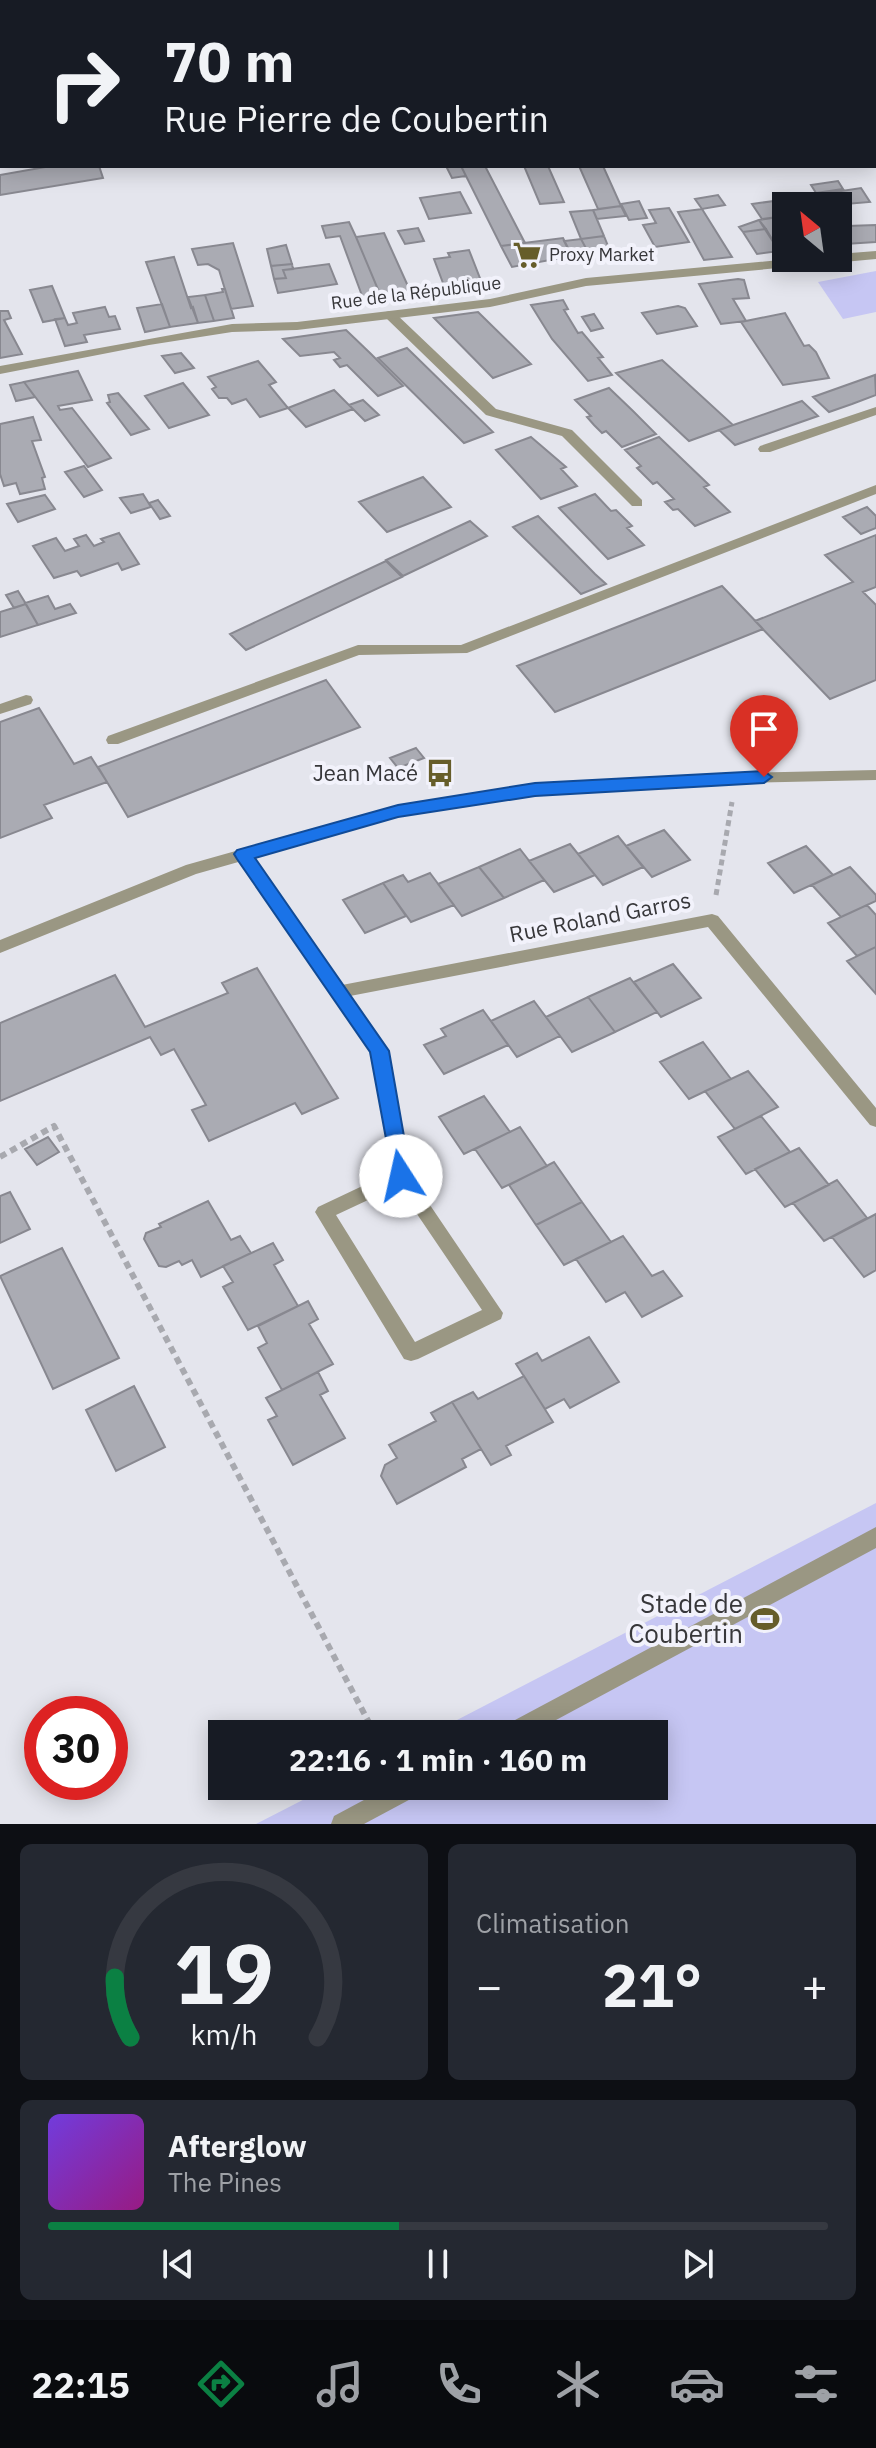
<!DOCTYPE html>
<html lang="fr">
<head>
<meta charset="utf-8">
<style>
  body { margin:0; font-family:"IBM Plex Sans",sans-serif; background:#242831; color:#f1f3f6; height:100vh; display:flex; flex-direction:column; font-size:30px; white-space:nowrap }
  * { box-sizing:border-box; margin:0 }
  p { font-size:26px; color:#9ea1a6 }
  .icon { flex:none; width:44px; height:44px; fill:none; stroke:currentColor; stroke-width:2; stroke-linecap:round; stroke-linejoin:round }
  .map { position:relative; height:1824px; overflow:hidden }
  .drawer { display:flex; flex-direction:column; gap:20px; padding:20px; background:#0d0f14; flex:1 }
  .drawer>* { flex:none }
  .hud { position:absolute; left:0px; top:0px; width:876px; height:168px; box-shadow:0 4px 20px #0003; background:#171b24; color:#f1f3f6; overflow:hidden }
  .needle { width:52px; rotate:331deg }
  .tools { position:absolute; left:772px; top:192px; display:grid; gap:16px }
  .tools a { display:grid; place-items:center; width:80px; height:80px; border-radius:0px; background:#171b24; box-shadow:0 4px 20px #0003; font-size:40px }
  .speed { position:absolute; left:24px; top:1696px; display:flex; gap:16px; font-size:40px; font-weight:700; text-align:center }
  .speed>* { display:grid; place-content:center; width:104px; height:104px; border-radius:50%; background:#171b24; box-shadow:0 4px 20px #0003; line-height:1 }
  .speed .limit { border:12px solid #d22; background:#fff; color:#111 }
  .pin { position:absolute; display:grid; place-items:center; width:68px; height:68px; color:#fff; margin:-82px -34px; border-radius:50% 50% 50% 0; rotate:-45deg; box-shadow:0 0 8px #0007 }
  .pin .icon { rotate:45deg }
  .me { position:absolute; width:88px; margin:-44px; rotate:350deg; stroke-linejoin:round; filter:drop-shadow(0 0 6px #0008) }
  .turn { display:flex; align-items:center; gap:28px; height:168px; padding:0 32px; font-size:36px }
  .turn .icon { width:104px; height:104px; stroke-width:2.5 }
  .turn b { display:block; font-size:56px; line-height:68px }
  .big { font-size:60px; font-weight:700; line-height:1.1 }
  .drawer .tile { flex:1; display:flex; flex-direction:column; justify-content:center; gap:12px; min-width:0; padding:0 28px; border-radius:12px; background:#242831 }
  .drawer .dial { align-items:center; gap:0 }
  .dial svg { height:208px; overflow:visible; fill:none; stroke:#363941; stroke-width:7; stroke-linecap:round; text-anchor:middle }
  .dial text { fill:#f1f3f6; stroke:none }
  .song { display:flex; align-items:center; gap:24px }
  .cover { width:96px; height:96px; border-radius:12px; background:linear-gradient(135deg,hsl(260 70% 55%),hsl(310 70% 35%)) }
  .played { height:8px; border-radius:4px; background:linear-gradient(90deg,#0b8043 45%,#363941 45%) }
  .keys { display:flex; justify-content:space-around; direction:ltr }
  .heat { display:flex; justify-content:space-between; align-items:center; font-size:44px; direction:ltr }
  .drawer .tiles { flex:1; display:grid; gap:20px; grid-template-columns:1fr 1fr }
  .tile:last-child { grid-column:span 2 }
  .trip { position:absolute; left:208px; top:1720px; width:460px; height:80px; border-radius:0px; background:#171b24; box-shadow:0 4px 20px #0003; font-weight:700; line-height:80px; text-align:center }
  .tab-bar { display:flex; height:128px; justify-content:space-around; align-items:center; background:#090b0e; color:#9ea1a6 }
  .tab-bar .icon { width:56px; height:56px }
  .tab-bar .active { color:#0b8043 }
  .tab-bar b { font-size:36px; color:#f1f3f6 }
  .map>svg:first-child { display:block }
  .green { fill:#c6c6f3 }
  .building { fill:#aaabb3; stroke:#888890; stroke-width:2 }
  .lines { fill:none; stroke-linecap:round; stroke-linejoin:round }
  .path-far1 { stroke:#a8a9af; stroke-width:5; stroke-dasharray:6 4; stroke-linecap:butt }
  .path { stroke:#a8a9af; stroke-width:6; stroke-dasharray:7 5; stroke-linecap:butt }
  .service { fill:#9a9783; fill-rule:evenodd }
  .minor { fill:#9a9783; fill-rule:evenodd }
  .tertiary { fill:#9a9783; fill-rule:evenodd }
  .route { fill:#1a73e8; stroke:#114b97; stroke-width:2 }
  .labels { text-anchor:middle; stroke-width:8; stroke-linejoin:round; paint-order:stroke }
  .far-poi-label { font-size:18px; fill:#37373a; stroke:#f2f2fb; text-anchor:start }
  .far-street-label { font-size:18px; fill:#37373a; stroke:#f2f2fb }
  .poi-label { font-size:22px; fill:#37373a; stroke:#f2f2fb; text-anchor:end }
  .street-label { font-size:22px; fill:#37373a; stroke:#f2f2fb }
  .near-poi-label { font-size:26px; fill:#37373a; stroke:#f2f2fb; text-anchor:end }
</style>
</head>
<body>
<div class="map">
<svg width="876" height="1824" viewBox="0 0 876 1824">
  <rect width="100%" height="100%" fill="#e4e5ed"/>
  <!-- green -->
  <path class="green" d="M876,271v41l-33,7 -25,-37z
    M876,1503v321h-620l74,-38h324v-52h-224z"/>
  <!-- building -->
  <path class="building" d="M0,66l2,6 -2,82z
    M51,166h48l4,12 -103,17v-20z
    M446,166h15l5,10 -14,2z
    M461,166h24l40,77 -24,3z
    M524,166h24l16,36 -24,2z
    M579,166h24l18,40 -23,3z
    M838,181l5,8 -27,4 -5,-8z
    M861,188l9,14 -48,4 -7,-11z
    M460,192l11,21 -42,6 -9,-21z
    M718,195l7,10 -23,4 -7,-10z
    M815,195l7,11 -36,1 -5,-8z
    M781,200l5,7v9l-24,3 -10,-15z
    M639,201l8,17 -18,2 -8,-16z
    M621,206l5,10 -29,3 -4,-9z
    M669,208l20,34 -34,5 -12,-22 13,-2 -7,-13z
    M702,209l30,48 -28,3 -26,-48z
    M593,210l11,26 -23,3 -11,-27z
    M838,213l9,13 29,-1v17l-31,2 -7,-12z
    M786,216v34l-7,1 -20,-31z
    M759,220l7,9 -23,3 -4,-5z
    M349,222l7,15 26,62 -18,2 -24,-65 -14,2 -4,-12z
    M418,228l6,13 -19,3 -7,-13z
    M766,229l13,22 -22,3 -14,-22z
    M384,233l28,62 -30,4 -26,-62z
    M604,236l6,15 -21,3 -8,-15z
    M563,238l9,18 -60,11 -11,-21z
    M581,239l8,15 -17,2 -8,-15z
    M233,243l20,63 -22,3 -12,-39 -11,-6 -10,1 -6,-16z
    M286,245l6,19 -21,2 -4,-17z
    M469,250l14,36 -37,5 -12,-32 16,-2 -2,-4z
    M174,257l17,51 2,-1 5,16 -28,4 -24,-65z
    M292,264l1,5 -10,1 3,8 -12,1 -3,-13z
    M329,264l8,20 -59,9 -4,-14 12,-1 -3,-8z
    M738,279l6,1 5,18 -16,1 13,22 -25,3 -22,-40z
    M52,286l13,32 -22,4 -13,-32z
    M222,289h3l9,29 -20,3 -9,-26 18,-3z
    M205,295l9,26 -16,2 -10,-26z
    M563,300l5,9 -4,1 14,23 4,-1 21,25 -5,1 14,17 -24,6 -36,-42 -21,-34z
    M162,304l8,23 -25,5 -8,-24z
    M678,306l7,2 12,18 -40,8 -15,-21z
    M105,307l4,10 6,-1 5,13 -36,6 3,7 -22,4 -10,-27 10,-1 3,7 9,-2 -4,-10z
    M0,311h8l3,7 -7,2 18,34 -22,4z
    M478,312l53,52 -38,14 -59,-60z
    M785,313l19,33 5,-1 7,7 13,26 -46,7 -42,-63z
    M594,314l9,14 -12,3 -9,-14z
    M346,330l24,23 33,33 -25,10 -31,-31 -7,2 -6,-7 6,-2 -6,-6 -34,4 -17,-17z
    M407,348l86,84 -29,11 -86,-85z
    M181,353l13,15 -19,5 -13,-17z
    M662,360l71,65 -44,16 -73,-68z
    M258,361l18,21 -7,3 19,23 -28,9 -14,-18 -14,5 -5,-6h-8l-7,-9 4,-2 -8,-10z
    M78,371l14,29 -34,6 2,4 12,-2 39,50 -23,9 -64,-85z
    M875,375l1,20 -24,9 -23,8 -16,-15z
    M24,382l11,15 -19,4 -6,-16z
    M183,383l26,32 -40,13 -24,-32z
    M609,388l24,23 23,23 -34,13 -16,-16 -4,2 -8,-8 -7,-8 4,-1 -16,-16z
    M334,390l19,19 -47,18 -18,-19z
    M118,393l31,36 -18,6 -24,-32 3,-1 -2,-7z
    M363,400l16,15 -14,6 -16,-16z
    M802,401l16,15 -83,29 -16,-15z
    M33,417l8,23 -9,1 13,36 -3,1 3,11 -25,5 -4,-11 -12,3 -4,-12v-50z
    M531,437l35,30 -5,2 16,17 -36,13 -45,-49z
    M659,437l50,48 -5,2 26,25 -35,14 -17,-17 -5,1 -8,-8 9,-3 -17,-17 -4,2 -16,-16 4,-2 -16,-16z
    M84,466l18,24 -18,7 -19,-25z
    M423,477l28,30 -64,25 -28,-30z
    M143,494l8,13 -20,6 -11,-15z
    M595,494l16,17 5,-1 16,16 -5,2 17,17 -36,14 -49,-51z
    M45,495l10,14 -37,13 -11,-18z
    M158,500l12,16 -10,3 -11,-16z
    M867,507l9,9v12l-15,6 -18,-17z
    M538,516l57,58 11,10 -25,10 -68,-67z
    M470,521l17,15 -84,40 -17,-16z
    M119,533l20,31 -17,6 -4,-7 -37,13 -4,-5 -23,7 -21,-32 23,-8 9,13 14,-5 -5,-7 12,-4 8,11 10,-4 -3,-3z
    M876,535v52l-13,5 13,13v75l-46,19 -75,-78 98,-39 -28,-27z
    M386,561l16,16 -156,73 -16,-16z
    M722,586l41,43 -208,83 -38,-46z
    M18,591l8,13 -12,4 -8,-13z
    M48,596l7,13 15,-5 6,9 -38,12 -13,-22z
    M26,604l12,21 -38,12v-25z
    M326,680l34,47 -232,90 -30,-50z
    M39,708l35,56 17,-7 16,25 -63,23 8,13 -52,20v-116z
    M416,748l8,10 -26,10 -8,-10z
    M664,830l26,30 -38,17 -26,-31z
    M618,836l25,31 -40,18 -25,-31z
    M570,844l25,31 -41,17 -25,-31z
    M806,846l27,29 -39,18 -26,-30z
    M520,849l24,31 -40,18 -25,-31z
    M479,867l25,31 -42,18 -24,-32z
    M850,867l26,28v6l-35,16 -29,-32z
    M430,873l24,32 -43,17 -28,-39 20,-8 5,7z
    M383,883l23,33 -41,17 -22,-33z
    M867,905l9,10v32l-19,9 -29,-33z
    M876,947v47l-29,-33z
    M673,964l28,34 -40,19 -27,-35z
    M257,968l81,130 -36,16 -7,-11 -86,38 -17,-31 14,-5 -32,-56 -13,6 -11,-18 -150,64v-78l115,-48 30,52 83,-34 -6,-10z
    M630,978l27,34 -42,20 -27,-35z
    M588,997l27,35 -43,20 -26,-35z
    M534,1001l26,35 -43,21 -26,-36z
    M483,1010l25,35 -64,29 -20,-29 22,-9 -5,-7z
    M703,1042l28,37 -42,20 -29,-37z
    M748,1071l30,36 -43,22 -30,-38z
    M484,1096l26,36 -46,22 -25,-37z
    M761,1116l29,36 -44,22 -28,-37z
    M520,1127l27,39 -45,22 -27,-39z
    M48,1137l11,15 -22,13 -12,-16z
    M799,1148l30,37 -44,22 -30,-38z
    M554,1162l28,40 -46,23 -27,-40z
    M837,1180l30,38 -43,23 -31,-38z
    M10,1192l20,37 -30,14v-47z
    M208,1201l23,39 9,-4 11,17 -50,24 -9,-17 -10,5 -3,-4 -13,6 -7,-1 -15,-27 2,-6 15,-6 -2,-3z
    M582,1202l29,40 -47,23 -28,-40z
    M876,1214v56l-12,7 -32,-40z
    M623,1236l29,40 11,-5 19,25 -40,21 -17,-25 -19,10 -30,-43z
    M273,1243l10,17 -9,5 24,41 -50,24 -25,-43 10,-5 -10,-16z
    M62,1248l57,110 -66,31 -53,-113z
    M308,1301l10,18 -9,5 24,40 -51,26 -24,-42 9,-5 -9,-17z
    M589,1337l30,45 -49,26 -6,-9 -19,10 -29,-45 21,-11 5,8z
    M318,1372l10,19 -8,4 25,43 -52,27 -25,-45 9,-4 -11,-18z
    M524,1376l29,46 -47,24 5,9 -20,10 -39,-63 21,-10 5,7z
    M134,1386l31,61 -49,24 -30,-61z
    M452,1402l29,47 -19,10 4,8 -69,37 -16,-28 4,-11 12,-7 -8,-13 47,-24 -5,-8z"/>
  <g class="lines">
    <!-- path-far1 -->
    <path class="path-far1" d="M716,895l16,-93"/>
    <!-- path -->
    <path class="path" d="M0,1157l54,-31 321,608
      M444,1734l25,-10 11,5"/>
    <!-- service -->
    <path class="service" d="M101,0h10l1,2h-10z
      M507,0h10l1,2h-10z
      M0,5h2v13h-2z
      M390,311l4,1 102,97 76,21 70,70v6h-10l-70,-70 -76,-21 -100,-97v-6z
      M876,407v8l-106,37h-10l-2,-3 2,-3z
      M876,485v9l-409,159 -108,2 -241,89h-10l-2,-4 2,-4 250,-91h103z
      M26,695l5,1 2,4 -2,4 -31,10v-10z
      M876,1527v21l-346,186h-32l4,-7z
      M390,1786h33l-3,8 -56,30h-33l3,-8z"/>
    <!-- minor -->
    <path class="minor" d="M747,0h11l1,2h-11z
      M874,19h2v6h-2z
      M874,156h2v9h-2z
      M876,251v8l-290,27 -96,21 -193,23 -65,2 -83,13 -149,29v-8l232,-42 65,-2 193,-23 96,-21 215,-20h37v-4z
      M243,848l6,2 93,135 370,-71 6,2 158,192v19l-6,-2 -162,-198 -358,69 37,55 22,123 94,139 -2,6 -83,40 -7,2 -7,-2 -89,-147 3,-5 74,-35 -21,-119 -134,-195 -2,-4 2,-4zM398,1186l84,124 -67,32 -79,-127z"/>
    <!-- tertiary -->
    <path class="tertiary" d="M876,770v10l-140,3 -201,12 -137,22 -202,57 -196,79v-13l186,-75 212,-60 137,-22 201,-10z"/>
  </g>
  <!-- route -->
  <path class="route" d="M764,771l8,6 -8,6 -229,13 -137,21 -143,41 134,193 22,125 -3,6 -7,3 -7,-3 -24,-130 -133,-193 -3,-5 3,-4 161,-45 137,-22z"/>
  <!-- icons -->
  <defs>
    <symbol id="supermarket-bare" viewBox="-9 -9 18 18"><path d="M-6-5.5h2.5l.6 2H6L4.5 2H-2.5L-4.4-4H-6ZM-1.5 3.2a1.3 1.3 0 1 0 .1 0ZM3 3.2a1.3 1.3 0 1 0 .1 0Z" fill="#665d2a" stroke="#f2f2fb" stroke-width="2.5" paint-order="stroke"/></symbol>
    <symbol id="bus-bare" viewBox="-9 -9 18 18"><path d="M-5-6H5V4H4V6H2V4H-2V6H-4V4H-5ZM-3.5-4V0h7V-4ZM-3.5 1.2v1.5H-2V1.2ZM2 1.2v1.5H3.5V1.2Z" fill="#665d2a" stroke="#f2f2fb" stroke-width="2.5" paint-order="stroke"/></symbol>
    <symbol id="stadium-bare" viewBox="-9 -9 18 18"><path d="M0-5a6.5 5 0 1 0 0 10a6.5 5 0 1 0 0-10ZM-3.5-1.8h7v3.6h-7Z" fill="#665d2a" stroke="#f2f2fb" stroke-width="2.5" paint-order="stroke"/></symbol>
  </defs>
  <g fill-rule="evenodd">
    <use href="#supermarket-bare" x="507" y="235" width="40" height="40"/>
    <use href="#bus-bare" x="420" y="753" width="40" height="40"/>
    <use href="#stadium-bare" x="745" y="1599" width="40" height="40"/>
  </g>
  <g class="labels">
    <!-- far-poi labels -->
    <g class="far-poi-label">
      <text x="549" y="261">Proxy Market</text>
    </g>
    <!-- far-street labels -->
    <g class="far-street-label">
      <text transform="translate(416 293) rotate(-7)" y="6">Rue de la République</text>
    </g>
    <!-- poi labels -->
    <g class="poi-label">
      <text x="418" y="781">Jean Macé</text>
    </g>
    <!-- street labels -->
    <g class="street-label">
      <text transform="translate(600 917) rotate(-11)" y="8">Rue Roland Garros</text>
    </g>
    <!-- near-poi labels -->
    <g class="near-poi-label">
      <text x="743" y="1613">Stade de<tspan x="743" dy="30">Coubertin</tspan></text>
    </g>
  </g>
</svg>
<div class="tools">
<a><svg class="needle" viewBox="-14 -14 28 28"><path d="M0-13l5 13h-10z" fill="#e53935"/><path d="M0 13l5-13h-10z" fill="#9ea1a6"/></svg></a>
</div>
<div class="speed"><div class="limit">30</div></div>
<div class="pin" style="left:764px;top:777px;background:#d93025"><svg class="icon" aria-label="arrive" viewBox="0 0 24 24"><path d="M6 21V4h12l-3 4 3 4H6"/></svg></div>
<svg class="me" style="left:401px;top:1176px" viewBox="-20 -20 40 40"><circle r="19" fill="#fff"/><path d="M0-13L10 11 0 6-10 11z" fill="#1a73e8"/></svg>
<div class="trip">22:16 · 1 min · 160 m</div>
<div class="hud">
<div class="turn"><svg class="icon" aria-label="right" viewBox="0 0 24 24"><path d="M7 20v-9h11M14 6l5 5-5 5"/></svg><div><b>70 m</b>Rue Pierre de Coubertin</div></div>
</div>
</div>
<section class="drawer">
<div class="tiles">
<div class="tile dial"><svg viewBox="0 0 100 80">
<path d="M14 69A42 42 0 1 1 86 69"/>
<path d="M14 69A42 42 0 0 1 8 46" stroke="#0b8043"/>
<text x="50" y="56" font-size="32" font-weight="700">19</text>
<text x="50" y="72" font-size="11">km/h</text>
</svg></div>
<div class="tile"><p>Climatisation</p>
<div class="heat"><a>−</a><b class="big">21°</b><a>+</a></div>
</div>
<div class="tile">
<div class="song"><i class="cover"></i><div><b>Afterglow</b><p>The Pines</p></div></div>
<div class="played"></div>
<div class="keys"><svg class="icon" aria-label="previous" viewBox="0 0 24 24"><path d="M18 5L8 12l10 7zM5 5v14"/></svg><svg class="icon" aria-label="pause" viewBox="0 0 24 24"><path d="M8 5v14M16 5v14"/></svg><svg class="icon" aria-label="next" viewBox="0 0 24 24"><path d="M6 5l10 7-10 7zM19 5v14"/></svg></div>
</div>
</div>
</section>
<nav class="tab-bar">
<b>22:15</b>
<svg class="icon active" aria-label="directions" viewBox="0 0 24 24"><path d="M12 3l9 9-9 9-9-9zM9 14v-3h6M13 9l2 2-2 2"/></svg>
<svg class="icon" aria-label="music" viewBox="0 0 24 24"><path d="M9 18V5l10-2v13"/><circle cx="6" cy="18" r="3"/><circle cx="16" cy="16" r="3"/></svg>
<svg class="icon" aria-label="phone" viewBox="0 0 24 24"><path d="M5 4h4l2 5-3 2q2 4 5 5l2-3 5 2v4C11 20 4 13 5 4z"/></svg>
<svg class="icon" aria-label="climate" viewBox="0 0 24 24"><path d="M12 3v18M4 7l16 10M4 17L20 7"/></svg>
<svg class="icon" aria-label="car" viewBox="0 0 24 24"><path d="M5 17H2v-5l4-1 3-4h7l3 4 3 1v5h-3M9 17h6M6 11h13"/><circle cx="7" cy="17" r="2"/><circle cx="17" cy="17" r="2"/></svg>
<svg class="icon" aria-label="filters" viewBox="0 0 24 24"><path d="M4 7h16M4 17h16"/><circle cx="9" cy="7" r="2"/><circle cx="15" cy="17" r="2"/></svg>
</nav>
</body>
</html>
